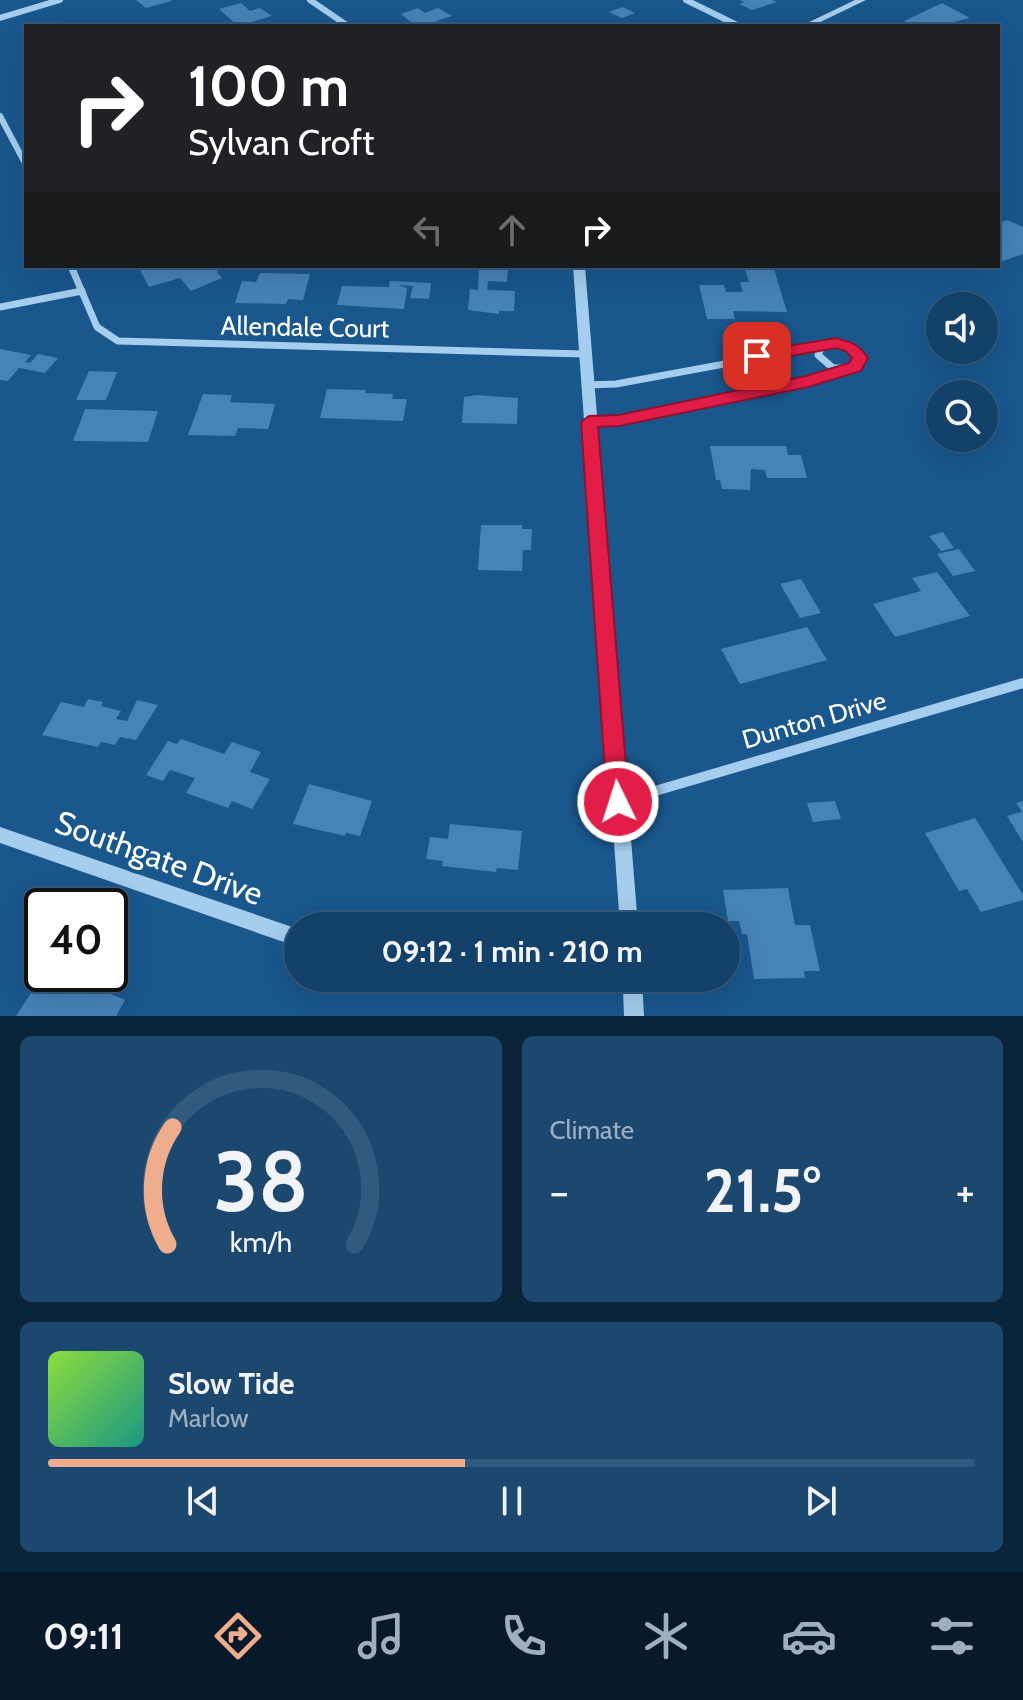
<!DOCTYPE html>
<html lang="en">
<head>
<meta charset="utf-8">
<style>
  body { margin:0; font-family:Cabin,sans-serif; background:#1c4870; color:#f1f3f6; height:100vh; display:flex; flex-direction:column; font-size:30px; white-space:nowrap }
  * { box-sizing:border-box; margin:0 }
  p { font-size:26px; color:#9dafc1 }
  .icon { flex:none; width:44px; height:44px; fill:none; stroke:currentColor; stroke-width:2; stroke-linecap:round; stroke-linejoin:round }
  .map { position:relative; height:1016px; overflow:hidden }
  .drawer { display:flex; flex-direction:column; gap:20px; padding:20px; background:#0a243a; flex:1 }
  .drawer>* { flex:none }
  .top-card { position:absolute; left:24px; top:24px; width:976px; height:244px; border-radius:0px; box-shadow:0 8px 32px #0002,0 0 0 2px #325a7e; background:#202124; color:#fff; overflow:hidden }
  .controls { position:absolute; left:926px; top:292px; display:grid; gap:16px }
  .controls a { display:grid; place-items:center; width:72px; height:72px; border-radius:50%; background:#13416a; box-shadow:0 8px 32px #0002,0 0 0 2px #325a7e; font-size:40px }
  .speed { position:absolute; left:24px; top:888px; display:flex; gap:16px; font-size:40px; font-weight:700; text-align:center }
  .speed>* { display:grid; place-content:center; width:104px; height:104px; border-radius:50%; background:#13416a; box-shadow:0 8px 32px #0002,0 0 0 2px #325a7e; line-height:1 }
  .speed .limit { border:4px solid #111; border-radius:12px; background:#fff; color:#111 }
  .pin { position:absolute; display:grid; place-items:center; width:68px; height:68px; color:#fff; margin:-34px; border-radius:16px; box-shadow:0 4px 12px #0006 }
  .me { position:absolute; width:88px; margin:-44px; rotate:356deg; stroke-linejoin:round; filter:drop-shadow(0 0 6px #0008) }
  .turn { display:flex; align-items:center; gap:28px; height:168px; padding:0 32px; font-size:36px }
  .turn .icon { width:104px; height:104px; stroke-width:2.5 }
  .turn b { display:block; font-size:56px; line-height:68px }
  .lanes { display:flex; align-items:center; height:76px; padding:0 32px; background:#0003; justify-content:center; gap:40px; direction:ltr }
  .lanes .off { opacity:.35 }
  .big { font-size:60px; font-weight:700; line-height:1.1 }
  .drawer .card { flex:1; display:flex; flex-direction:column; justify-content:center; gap:12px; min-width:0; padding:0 28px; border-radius:12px; background:#1c4870 }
  .drawer .dial { align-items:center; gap:0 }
  .dial svg { height:208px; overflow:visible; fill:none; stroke:#325a7e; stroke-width:7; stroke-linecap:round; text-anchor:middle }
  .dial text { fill:#f1f3f6; stroke:none }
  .song { display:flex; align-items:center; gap:24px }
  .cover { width:96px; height:96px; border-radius:12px; background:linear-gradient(135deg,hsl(90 70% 55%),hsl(170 70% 35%)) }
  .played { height:8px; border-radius:4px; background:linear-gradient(90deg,#eead8d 45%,#325a7e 45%) }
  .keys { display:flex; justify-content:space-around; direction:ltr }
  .heat { display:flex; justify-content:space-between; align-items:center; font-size:44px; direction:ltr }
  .drawer .tiles { flex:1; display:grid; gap:20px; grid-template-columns:1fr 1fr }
  .card:last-child { grid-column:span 2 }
  .trip { position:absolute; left:284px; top:912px; width:456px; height:80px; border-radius:40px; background:#13416a; box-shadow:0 8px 32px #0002,0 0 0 2px #325a7e; font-weight:700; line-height:80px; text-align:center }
  .tab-bar { display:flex; height:128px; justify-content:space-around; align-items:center; background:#081a2a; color:#9dafc1 }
  .tab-bar .icon { width:56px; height:56px }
  .tab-bar .current { color:#eead8d }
  .tab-bar b { font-size:36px; color:#f1f3f6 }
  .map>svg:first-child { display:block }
  .building { fill:#4683b7 }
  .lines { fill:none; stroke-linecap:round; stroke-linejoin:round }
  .minor-far2 { stroke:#a5cdee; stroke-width:6 }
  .minor-far1 { stroke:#a5cdee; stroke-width:7 }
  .minor { stroke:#a5cdee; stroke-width:10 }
  .tertiary { fill:#a5cdee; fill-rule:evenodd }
  .route { fill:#e11d48; stroke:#92132f; stroke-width:2 }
  .labels { text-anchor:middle; stroke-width:8; stroke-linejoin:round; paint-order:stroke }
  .street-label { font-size:26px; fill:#fff; stroke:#19578d }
  .near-street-label { font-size:32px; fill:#fff; stroke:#19578d }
</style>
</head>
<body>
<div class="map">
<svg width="1023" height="1016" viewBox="0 0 1023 1016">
  <rect width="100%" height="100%" fill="#19578d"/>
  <!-- building -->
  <path class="building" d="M136,0h35v1l-25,7z
    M740,0h32l5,2 -25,8 -13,-6 5,-2z
    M241,3l9,8 10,-3 12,8 -34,10 -19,-17z
    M942,3l28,15 -33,8h-21l-12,-5z
    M622,7l13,6 -13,5 -13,-6z
    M418,8l7,5 13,-5 14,8 -16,5 6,4 -3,1h-23l-15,-12z
    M1007,220l16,7v27l-20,7 -5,-3v-27l4,-2 -4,-5z
    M146,266h74l-3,6 5,6 -31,13 -11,-13 -31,9 -10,-19z
    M479,266h29l-1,16 -19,-1 -1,9 28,1 -1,20h-15v3l-31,-4 2,-21 8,1z
    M744,266h29l14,46 -54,-1 2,8h-28l-8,-34h25l2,7h17l-3,-10h9z
    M260,273l50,1 -7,26 -15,-1 -2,5 -51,-1 7,-22 14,1z
    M390,281l41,2 -2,16 -19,-1 3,-12 -15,-1 9,3 -3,21 -67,-4 5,-19 47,1z
    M0,349l31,6 -6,7 5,1 8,-9 20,4 -13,15 -26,-5 -11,13 -8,-1z
    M89,371l28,1 -11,28h-30z
    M327,389l39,1 -1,3 28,1 -1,5h15l-4,22 -83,-3z
    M203,394l29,1 -2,7 45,2 -7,25 -30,-1 -3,8 -47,-1z
    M477,395l41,3 -1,26 -55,-1 2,-26z
    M85,409l73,2 -10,31 -75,-1z
    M710,446h76l2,9h13l6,23h-40l-2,-8 -14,-1 -1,21 -28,-1 -2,-9h-4z
    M481,525h41v4h10l-1,21h-8l-1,21 -44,-1z
    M943,532l11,16 -13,3 -12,-15z
    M959,549l16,22 -22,5 -16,-22z
    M937,572l33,44 -75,21 -22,-33 48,-13 -9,-13z
    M801,579l20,34 -21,5 -20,-34z
    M807,627l20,33 -87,24 -19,-35z
    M88,699l15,3 -2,4 20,5 -5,8 11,2 10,-21 21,5 -22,35 -16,-3 -5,8 -14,-3 -3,5 -56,-12 19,-33 23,5z
    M181,739l43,15 8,-12 29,10 -11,20 20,7 -18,30 -20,-8 -4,7 -42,-15 9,-15 -25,-8 -7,11 -17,-6 22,-34 9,3z
    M309,784l63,17 -12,35 -14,-3 -1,3 -52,-12z
    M835,801l6,18 -28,3 -6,-19z
    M1023,801v41l-16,-26 15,-4 -6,-9z
    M975,818l48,77v5l-42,12 -14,-23 -8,2 -34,-58z
    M450,824l72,7 -4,39 -21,-2 -1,4 -54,-6 1,-5 -17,-2 4,-22 18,2z
    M788,888l7,37h15l10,46h-16l1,7 -51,1 -7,-45h-5l-3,-13h-11l-5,-31z
    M43,974h29l36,15 -2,3 19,8 -9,16h-100z"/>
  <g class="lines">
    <!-- minor-far2 -->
    <path class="minor-far2" d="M310,0l38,26
      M686,0l53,26
      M0,18l60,-18
      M0,116l26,49"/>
    <!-- minor-far1 -->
    <path class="minor-far1" d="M71,266l26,61 21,14 466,13
      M0,307l82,-16
      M829,344l23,4 8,10 -8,10h-19l-15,-13 4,-9z
      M587,385l29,-1 206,-38
      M590,422l29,-1 189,-40 33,-11"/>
    <!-- minor -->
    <path class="minor" d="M621,801l402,-118"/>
    <!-- tertiary -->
    <path class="tertiary" d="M855,0h11l-54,26h-11z
      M573,266h12l53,660h-18z
      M0,827l298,102v18l-298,-104z
      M575,978h67l2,38h-20l-1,-27 -38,-1 -7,-3z"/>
  </g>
  <!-- route -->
  <path class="route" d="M836,338c15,4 23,6 32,20l-7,13 -53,16 -189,39 -21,1 31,375 -3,7 -8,3 -8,-3 -3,-7 -26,-380 8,-6 30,-1 187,-39 43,-13 3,-5 -6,-7 -10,-3 -79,14 -8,-6 8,-5z"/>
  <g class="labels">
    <!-- street labels -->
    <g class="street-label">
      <text transform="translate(305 327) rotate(1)" y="9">Allendale Court</text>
      <text transform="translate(814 720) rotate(-16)" y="9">Dunton Drive</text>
    </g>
    <!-- near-street labels -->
    <g class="near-street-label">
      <text transform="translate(159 858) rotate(20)" y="11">Southgate Drive</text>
    </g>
  </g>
</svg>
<div class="controls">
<a><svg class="icon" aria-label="sound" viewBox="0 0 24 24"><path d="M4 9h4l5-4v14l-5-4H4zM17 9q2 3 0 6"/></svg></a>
<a><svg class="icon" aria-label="search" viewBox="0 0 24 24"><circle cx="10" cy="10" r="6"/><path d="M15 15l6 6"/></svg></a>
</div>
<div class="speed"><div class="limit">40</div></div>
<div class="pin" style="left:757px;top:356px;background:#d93025"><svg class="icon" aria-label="arrive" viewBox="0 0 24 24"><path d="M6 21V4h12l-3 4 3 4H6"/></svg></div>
<svg class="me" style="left:618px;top:802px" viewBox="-20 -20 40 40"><circle r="17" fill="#e11d48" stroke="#fff" stroke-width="3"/><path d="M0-11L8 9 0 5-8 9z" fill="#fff"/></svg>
<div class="trip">09:12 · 1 min · 210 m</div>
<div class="top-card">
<div class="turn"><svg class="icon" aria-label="right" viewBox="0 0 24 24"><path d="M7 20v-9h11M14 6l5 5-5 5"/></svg><div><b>100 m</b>Sylvan Croft</div></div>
<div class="lanes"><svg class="icon off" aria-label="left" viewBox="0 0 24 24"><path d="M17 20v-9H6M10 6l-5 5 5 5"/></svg><svg class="icon off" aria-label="ahead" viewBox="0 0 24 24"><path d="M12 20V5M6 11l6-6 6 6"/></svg><svg class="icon" aria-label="right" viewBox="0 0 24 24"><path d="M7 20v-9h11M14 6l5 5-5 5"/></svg></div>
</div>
</div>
<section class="drawer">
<div class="tiles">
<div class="card dial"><svg viewBox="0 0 100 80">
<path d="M14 69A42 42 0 1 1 86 69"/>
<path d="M14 69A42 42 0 0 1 16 24" stroke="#eead8d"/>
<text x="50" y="56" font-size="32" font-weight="700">38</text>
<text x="50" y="72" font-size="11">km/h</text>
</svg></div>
<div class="card"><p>Climate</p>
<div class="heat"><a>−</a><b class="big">21.5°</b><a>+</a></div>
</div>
<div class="card">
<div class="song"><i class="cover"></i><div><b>Slow Tide</b><p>Marlow</p></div></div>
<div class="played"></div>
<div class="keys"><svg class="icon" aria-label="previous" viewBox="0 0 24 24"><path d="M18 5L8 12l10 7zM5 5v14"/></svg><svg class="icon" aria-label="pause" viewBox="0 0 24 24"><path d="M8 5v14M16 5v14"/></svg><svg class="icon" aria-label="next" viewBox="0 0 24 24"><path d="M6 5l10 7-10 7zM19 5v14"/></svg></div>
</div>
</div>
</section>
<nav class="tab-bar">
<b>09:11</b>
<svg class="icon current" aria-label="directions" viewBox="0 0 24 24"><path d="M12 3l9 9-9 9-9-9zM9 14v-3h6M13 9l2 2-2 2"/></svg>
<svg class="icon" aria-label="music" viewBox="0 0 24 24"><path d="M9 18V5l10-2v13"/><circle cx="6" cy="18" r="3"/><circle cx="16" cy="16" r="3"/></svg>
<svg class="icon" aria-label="phone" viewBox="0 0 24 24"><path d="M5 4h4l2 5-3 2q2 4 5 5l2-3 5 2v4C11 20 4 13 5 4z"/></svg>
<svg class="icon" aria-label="climate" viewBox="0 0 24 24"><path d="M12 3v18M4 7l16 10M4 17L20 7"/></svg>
<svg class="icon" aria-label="car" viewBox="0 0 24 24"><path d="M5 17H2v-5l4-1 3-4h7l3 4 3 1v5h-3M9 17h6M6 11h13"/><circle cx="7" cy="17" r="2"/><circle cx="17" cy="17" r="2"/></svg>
<svg class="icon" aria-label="filters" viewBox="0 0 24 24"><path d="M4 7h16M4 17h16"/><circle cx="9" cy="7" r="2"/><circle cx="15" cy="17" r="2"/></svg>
</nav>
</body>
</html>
